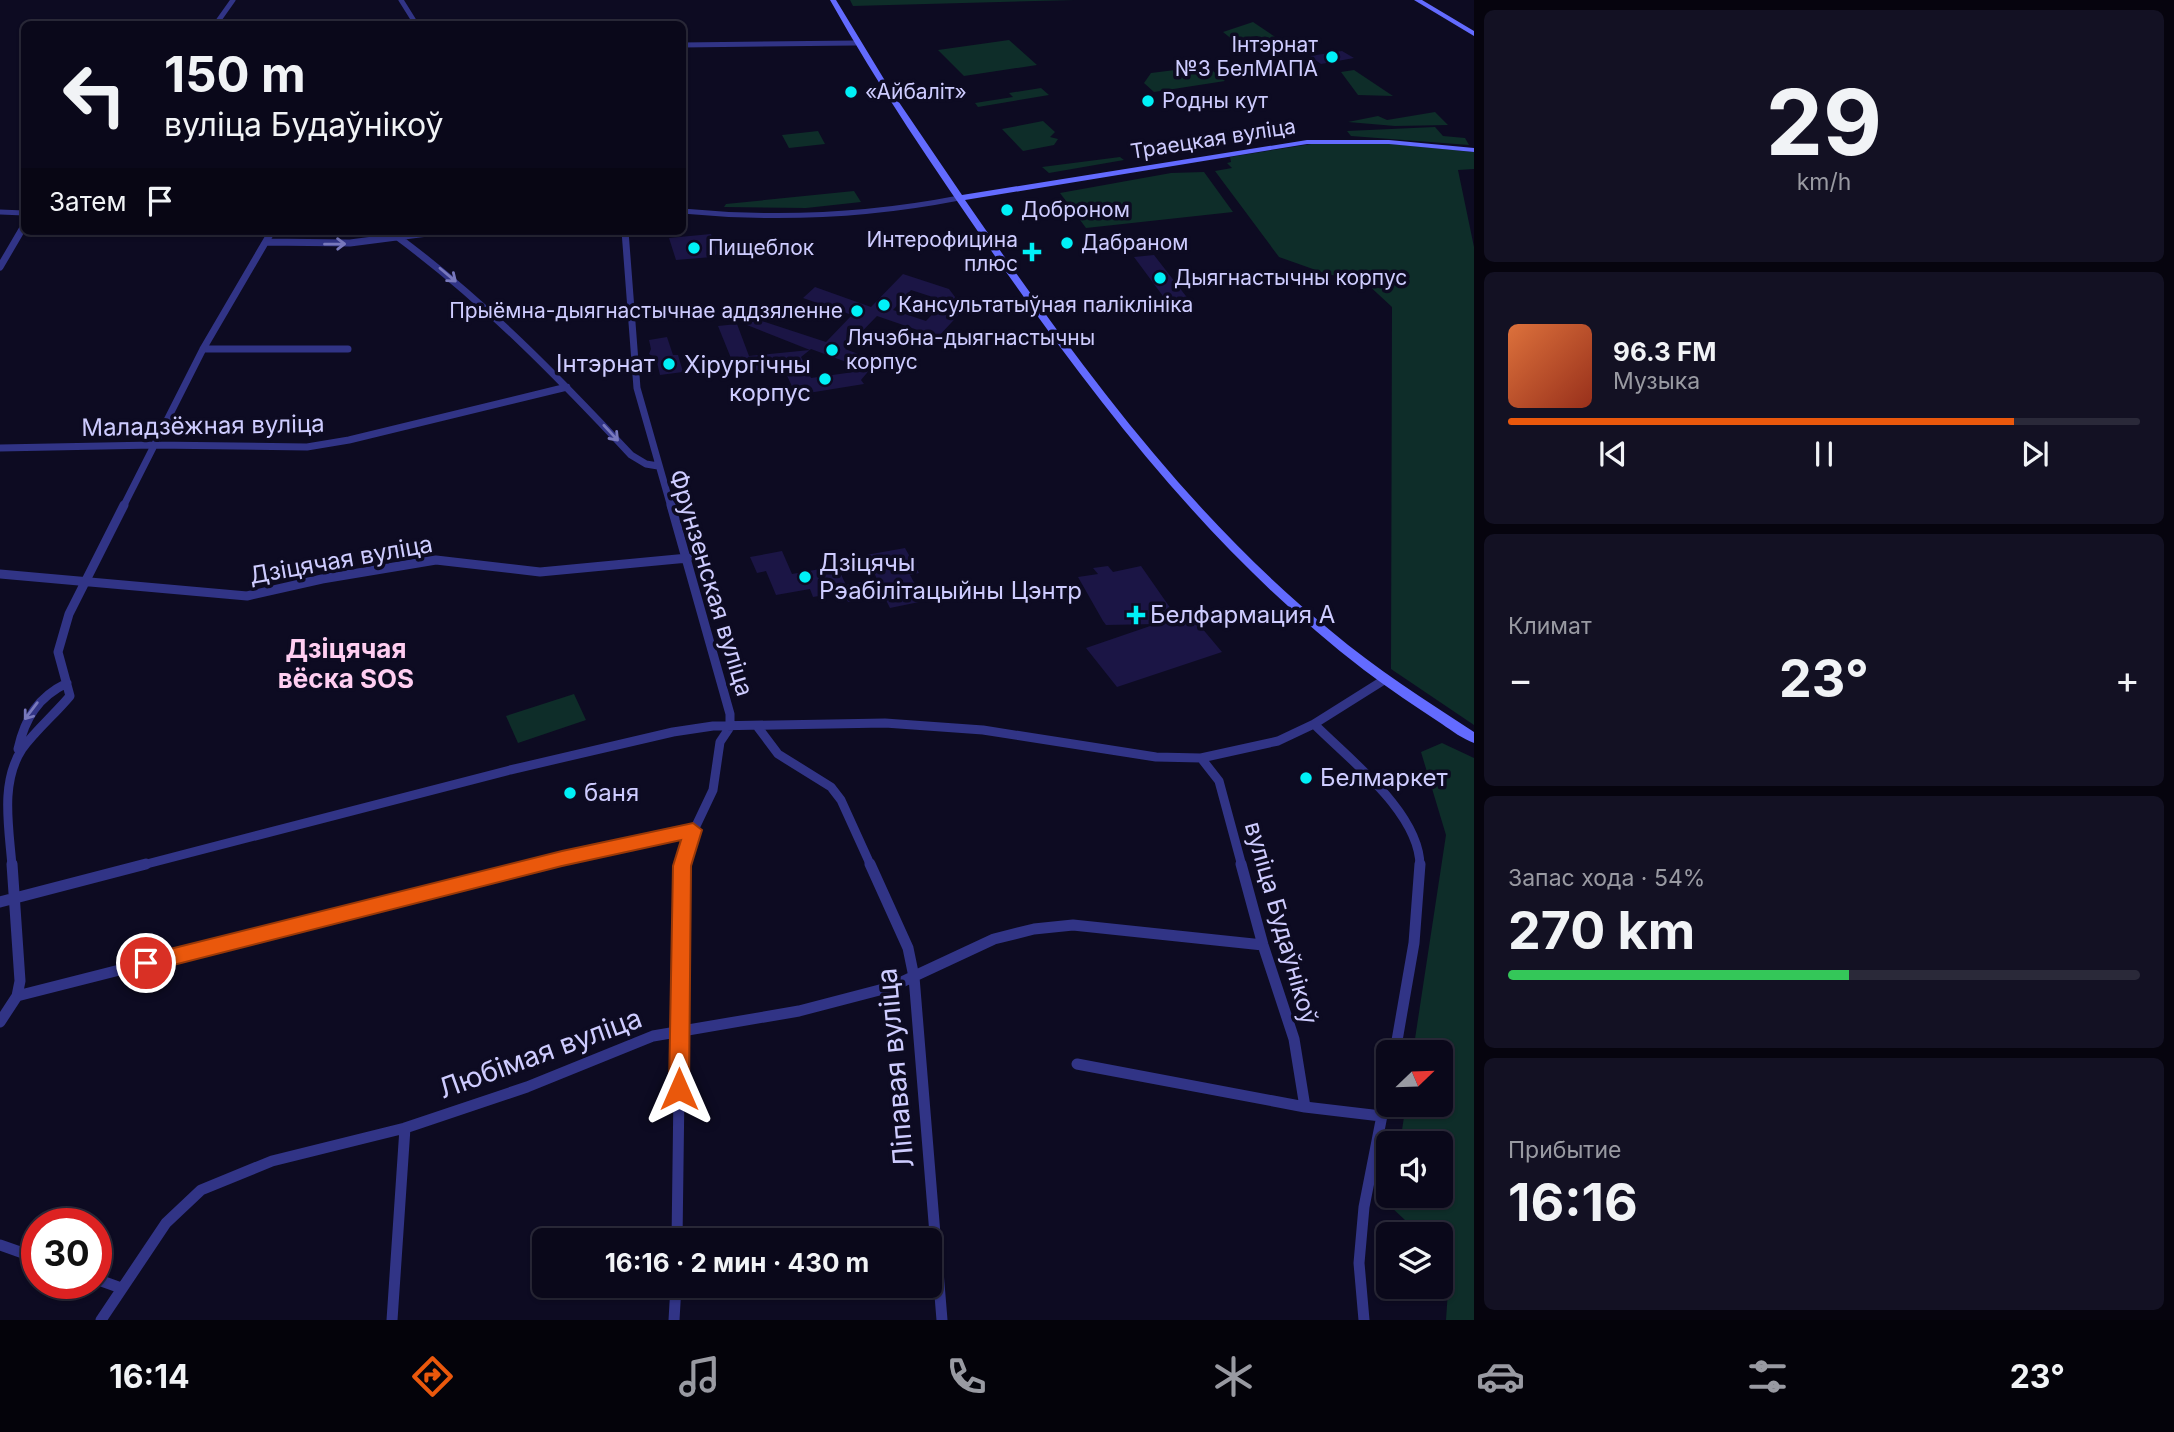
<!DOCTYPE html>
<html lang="ru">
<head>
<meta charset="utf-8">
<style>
  body { margin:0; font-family:Inter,sans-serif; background:#131123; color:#f1f3f6; height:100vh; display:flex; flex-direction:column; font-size:26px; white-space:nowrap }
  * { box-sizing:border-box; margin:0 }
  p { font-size:23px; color:#999aa2 }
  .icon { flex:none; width:38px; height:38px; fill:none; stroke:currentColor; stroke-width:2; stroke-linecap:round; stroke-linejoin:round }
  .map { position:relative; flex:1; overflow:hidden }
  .details { display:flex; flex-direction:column; gap:10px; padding:10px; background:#06040e; width:700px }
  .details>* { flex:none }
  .top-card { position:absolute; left:21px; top:21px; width:665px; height:214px; border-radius:10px; box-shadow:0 2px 5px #0004,0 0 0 2px #2a2939; background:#0a081a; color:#f1f3f6; overflow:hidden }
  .needle { width:46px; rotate:67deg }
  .buttons { position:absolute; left:1376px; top:1040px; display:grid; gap:14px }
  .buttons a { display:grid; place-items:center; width:77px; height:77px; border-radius:10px; background:#0a081a; box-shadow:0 2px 5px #0004,0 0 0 2px #2a2939; font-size:35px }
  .speed { position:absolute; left:21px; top:1208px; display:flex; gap:14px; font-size:35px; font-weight:700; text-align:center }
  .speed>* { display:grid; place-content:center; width:91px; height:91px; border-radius:50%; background:#0a081a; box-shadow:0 2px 5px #0004,0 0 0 2px #2a2939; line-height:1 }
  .speed .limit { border:10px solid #d22; background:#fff; color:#111 }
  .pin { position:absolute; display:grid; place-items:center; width:60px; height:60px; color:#fff; margin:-30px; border:4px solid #fff; border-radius:50%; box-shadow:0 2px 7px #0007 }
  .me { position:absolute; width:77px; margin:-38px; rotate:0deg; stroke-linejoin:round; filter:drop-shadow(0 0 5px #0008) }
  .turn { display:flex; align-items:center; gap:24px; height:147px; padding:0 28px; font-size:32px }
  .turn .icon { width:91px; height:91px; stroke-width:2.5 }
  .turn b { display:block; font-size:49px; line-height:60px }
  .then { display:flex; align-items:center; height:66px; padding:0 28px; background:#0003; gap:14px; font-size:26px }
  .big { font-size:52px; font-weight:700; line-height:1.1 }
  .details .tile { flex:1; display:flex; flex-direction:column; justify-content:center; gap:10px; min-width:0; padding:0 24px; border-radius:10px; background:#131123 }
  .details .dial { align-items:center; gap:0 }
  .dial b { font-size:91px; line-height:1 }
  .song { display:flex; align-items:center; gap:21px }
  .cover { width:84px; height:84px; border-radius:10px; background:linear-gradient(135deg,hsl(20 70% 55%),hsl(10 70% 35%)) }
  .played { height:7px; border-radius:4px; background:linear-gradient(90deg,#ea580c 80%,#2a2939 80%) }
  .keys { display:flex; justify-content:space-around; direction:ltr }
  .heat { display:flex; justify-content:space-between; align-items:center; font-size:38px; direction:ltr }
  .charge { height:10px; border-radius:5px; background:linear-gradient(90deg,#34c759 54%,#2a2939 0) }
  .trip { position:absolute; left:532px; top:1228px; width:410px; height:70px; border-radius:10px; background:#0a081a; box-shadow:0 2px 5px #0004,0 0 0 2px #2a2939; font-weight:700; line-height:70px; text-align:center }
  .menu { display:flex; height:112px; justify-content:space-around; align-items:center; background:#04030a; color:#999aa2 }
  .menu .icon { width:49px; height:49px }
  .menu .active { color:#ea580c }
  .menu b { font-size:32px; color:#f1f3f6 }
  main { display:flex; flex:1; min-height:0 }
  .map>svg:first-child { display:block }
  .green { fill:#0e2d29 }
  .building { fill:#1b1545; fill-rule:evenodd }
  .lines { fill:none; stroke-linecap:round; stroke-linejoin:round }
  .street-far3 { stroke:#313486; stroke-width:5 }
  .street-far2 { stroke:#313486; stroke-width:7 }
  .street-far1 { stroke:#313486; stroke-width:9 }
  .street { stroke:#313486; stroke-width:11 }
  .secondary { fill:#636bff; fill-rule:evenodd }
  .oneway { stroke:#7878bc }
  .route { fill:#ea580c; stroke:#983908; stroke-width:2 }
  .poi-dot { fill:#00f1f7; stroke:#0d0b22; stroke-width:2.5 }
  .labels { text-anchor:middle; stroke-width:7; stroke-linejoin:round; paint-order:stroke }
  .far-poi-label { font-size:21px; fill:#ceccff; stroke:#0d0b22; text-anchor:start }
  .far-street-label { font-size:21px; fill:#ceccff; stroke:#0d0b22 }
  .poi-label { font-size:24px; fill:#ceccff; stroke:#0d0b22; text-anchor:start }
  .street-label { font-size:24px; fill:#ceccff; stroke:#0d0b22 }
  .neighbourhood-label { font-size:26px; font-weight:bold; fill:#ffcef1; stroke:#0d0b22 }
  .near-street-label { font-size:28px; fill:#ceccff; stroke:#0d0b22 }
</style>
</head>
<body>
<main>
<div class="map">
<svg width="1474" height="1320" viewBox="0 0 1474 1320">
  <rect width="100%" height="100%" fill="#0d0b22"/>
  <!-- green -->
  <path class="green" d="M850,0h225l-222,6z
    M1253,22l34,23 -12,2 -18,-11 -24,4 -10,-8z
    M1009,40l28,25 -73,11 -26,-26z
    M1207,66l18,15 -71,11 -10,-9 7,-10z
    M1354,70l39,26 -35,-1 -17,-23z
    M1041,88l8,7 -71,12 -3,-4 38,-6 -4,-4z
    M1435,112l13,13 -53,1 -47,-4 30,-6 9,4z
    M1043,121l12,11 -5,5 8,2 -4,6 -31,6 -21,-22z
    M1435,127l8,9 22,2 4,7 -118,-9 -4,-5z
    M818,131l7,13 -36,4 -7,-13z
    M1324,142l67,2 83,8v17l-16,1 16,77v478l-83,-56 1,-362 -28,-26 -37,-7 -48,-17 -64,-86 17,-3 -5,-5 4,-1 -1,-5z
    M1120,157l4,3 -75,13 -7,-6z
    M1204,172l29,40 -147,16 -26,-35 111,-20z
    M854,191l7,11 -55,6 -82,-1 2,-3z
    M574,694l12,26 -68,23 -12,-27z
    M1442,743l32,15v562h-28l4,-58 -10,-9v-19h-20l-30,-28 2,-11h48v-52h-40l6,-39h34v-52h-27l33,-217 -25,-83z"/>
  <!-- building -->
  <path class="building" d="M1342,51l12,7 -33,6 -11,-8z
    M711,234l7,19 -6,4 -36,3 -7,-22z
    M1154,255l35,45 6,9 -21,2 -40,-54z
    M903,274l46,15 15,20 -26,28 -61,-21 -32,33 32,12 -16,19 3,4 -68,11 -13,-28 -46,6 -19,-47 19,-2 12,32 61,-6 -68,-27 20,-2 64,21 26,-27 -49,-17 12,-11 56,20zM911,290l34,11 -19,20 -33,-11zM811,349l57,21 -57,8 -10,-21z
    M667,337l6,18h5l5,17 -23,3 -4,-17 -7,-4 2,-5 -2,-9z
    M905,548l14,25 -9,2 14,26 -34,7 -6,-12 -36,6 -5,-10 -30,5 -3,-8 -34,6 -10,-24 -9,2 -7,-16 32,-6 10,23 45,-8 9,19 31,-6 -11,-24z
    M1108,566l5,6 28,-6 37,53 13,-7 15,12 -5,3 21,25 -105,35 -31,-39 70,-24 -50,1 -3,-4 -25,-44 20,-3 -5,-6z"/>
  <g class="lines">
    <!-- street-far3 -->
    <path class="street-far3" d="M401,0l15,24
      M216,24l17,-24
      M682,45l174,-2
      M682,211c94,9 185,5 277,-13
      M0,212l24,1"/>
    <!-- street-far2 -->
    <path class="street-far2" d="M397,231l2,7c86,64 159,139 232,217l15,9 12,2
      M625,231l12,157 34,119
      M267,242l83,1 93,-12
      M0,267l24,-41
      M203,349h145
      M0,448l154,-3 153,2 42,-7 218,-53
      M123,507l80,-158 69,-118"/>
    <!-- street-far1 -->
    <path class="street-far1" d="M671,505l59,209v13l-10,15 -7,48 -27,57 -4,19
      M0,574l247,22 75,-17 114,-19 104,12 148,-14
      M1314,724c36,36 106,89 106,142
      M757,726l21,28 53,33 10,13 30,66
      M18,749c7,-31 20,-52 49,-66
      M1201,758l18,23 23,85
      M12,866c-3,-39 -12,-83 10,-117 14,-19 33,-35 48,-53l-12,-44 11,-38 55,-109
      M139,866l371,-96 163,-38 40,-6 172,-3 98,7 173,27 45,1 77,-17 36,-17 70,-44
      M530,866l163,-36"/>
    <!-- street -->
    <path class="street" d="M870,864l38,84 6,29 28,343
      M1241,864l22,81 31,94 11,68
      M0,902l146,-38
      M17,996l520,-132
      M0,1022l17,-26 3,-15 -8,-117
      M1395,1052l19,-109 6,-79
      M1077,1064l228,43 76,9
      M677,1241l5,-377
      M0,1245l37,13
      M96,1279l25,9
      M101,1320l65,-97 35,-33 71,-29 133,-33 122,-41 126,-51 146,-25 92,-24 103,-48 40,-10 39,-4 190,20
      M392,1320l13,-192
      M674,1320l2,-34
      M1364,1320l-5,-57 5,-56 24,-122"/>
    <!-- secondary -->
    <path class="secondary" d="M830,0h6l54,89 72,106 345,-55h82l85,8v4l-85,-8h-82l-342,56c107,155 219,311 366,431 45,38 94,69 143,101v11c-11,-4 -22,-12 -32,-19 -26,-17 -53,-35 -78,-54 -152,-117 -265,-265 -374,-421 -56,-81 -112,-163 -160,-249z
      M1414,0h8l52,31v5z"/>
  </g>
  <!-- one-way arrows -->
  <defs><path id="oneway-shaft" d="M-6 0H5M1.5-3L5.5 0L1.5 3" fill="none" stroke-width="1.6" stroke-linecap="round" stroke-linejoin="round" transform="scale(1.75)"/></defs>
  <g class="oneway">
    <use href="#oneway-shaft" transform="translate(335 244) rotate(-1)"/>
    <use href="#oneway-shaft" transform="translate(448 275) rotate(40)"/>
    <use href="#oneway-shaft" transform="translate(611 433) rotate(47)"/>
    <use href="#oneway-shaft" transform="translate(31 711) rotate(127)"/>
  </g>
  <!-- route -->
  <path class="route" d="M693,823l9,7 -11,36 -2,223 -3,7 -7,2 -7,-2 -3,-7 4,-223 8,-26 -119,26 -416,106 -6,-3 -3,-6 3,-6 6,-2 416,-104z"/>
  <!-- markers -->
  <g class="poi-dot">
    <circle cx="1332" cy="57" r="7"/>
    <circle cx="851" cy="92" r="7"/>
    <circle cx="1148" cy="101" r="7"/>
    <circle cx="1007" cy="210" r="7"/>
    <circle cx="1067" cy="243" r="7"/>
    <circle cx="694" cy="248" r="7"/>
    <path d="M1028.5 241.5h7v7h7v7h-7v7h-7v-7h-7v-7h7z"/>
    <circle cx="1160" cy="278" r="7"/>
    <circle cx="884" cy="305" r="7"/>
    <circle cx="857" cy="311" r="7"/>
    <circle cx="832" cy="350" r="7"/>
    <circle cx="669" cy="364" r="7"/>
    <circle cx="825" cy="379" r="7"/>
    <circle cx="805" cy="577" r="7"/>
    <path d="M1132.5 604.5h7v7h7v7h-7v7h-7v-7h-7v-7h7z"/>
    <circle cx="1306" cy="778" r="7"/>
    <circle cx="570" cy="793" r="7"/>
  </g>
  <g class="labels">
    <!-- far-poi labels -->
    <g class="far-poi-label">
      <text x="1318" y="52" text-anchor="end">Інтэрнат<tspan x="1318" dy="24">№3 БелМАПА</tspan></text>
      <text x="865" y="99">«Айбаліт»</text>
      <text x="1162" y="108">Родны кут</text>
      <text x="1021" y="217">Доброном</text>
      <text x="1018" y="247" text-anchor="end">Интерофицина<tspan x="1018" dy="24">плюс</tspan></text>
      <text x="1081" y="250">Дабраном</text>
      <text x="708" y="255">Пищеблок</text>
      <text x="1174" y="285">Дыягнастычны корпус</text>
      <text x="898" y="312">Кансультатыўная паліклініка</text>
      <text x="843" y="318" text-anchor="end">Прыёмна-дыягнастычнае аддзяленне</text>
      <text x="846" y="345">Лячэбна-дыягнастычны<tspan x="846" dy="24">корпус</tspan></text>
    </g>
    <!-- far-street labels -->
    <g class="far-street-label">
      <text transform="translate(1213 139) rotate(-9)" y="7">Траецкая вуліца</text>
    </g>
    <!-- poi labels -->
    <g class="poi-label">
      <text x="655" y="372" text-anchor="end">Інтэрнат</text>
      <text x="811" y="373" text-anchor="end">Хірургічны<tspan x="811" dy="28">корпус</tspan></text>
      <text x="819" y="571">Дзіцячы<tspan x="819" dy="28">Рэабілітацыйны Цэнтр</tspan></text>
      <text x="1150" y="623">Белфармация А</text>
      <text x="1320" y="786">Белмаркет</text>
      <text x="584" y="801">баня</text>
    </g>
    <!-- street labels -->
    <g class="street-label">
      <text transform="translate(203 426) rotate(-1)" y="8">Маладзёжная вуліца</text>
      <text transform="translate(341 560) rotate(-10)" y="8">Дзіцячая вуліца</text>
      <text transform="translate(711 583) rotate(73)" y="8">Фрунзенская вуліца</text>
      <text transform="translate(1281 923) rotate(74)" y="8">вуліца Будаўнікоў</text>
    </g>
    <!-- neighbourhood labels -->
    <g class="neighbourhood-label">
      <text x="346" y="658">Дзіцячая<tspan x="346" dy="30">вёска SOS</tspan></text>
    </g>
    <!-- near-street labels -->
    <g class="near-street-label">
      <text transform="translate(540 1053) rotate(-20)" y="10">Любімая вуліца</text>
      <text transform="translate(895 1068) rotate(-95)" y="10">Ліпавая вуліца</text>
    </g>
  </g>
</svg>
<div class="buttons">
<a><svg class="needle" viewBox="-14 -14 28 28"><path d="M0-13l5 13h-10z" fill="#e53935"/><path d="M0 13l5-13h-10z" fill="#999aa2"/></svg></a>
<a><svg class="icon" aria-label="sound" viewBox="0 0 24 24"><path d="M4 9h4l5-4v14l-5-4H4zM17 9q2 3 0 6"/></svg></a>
<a><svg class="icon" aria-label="layers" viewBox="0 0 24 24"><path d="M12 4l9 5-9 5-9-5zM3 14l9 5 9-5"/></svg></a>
</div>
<div class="speed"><div class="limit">30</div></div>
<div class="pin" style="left:146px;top:963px;background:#d93025"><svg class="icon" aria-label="arrive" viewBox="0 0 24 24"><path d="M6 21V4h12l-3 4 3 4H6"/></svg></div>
<svg class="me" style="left:679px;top:1089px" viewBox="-20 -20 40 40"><path d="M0-17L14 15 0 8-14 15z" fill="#ea580c" stroke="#fff" stroke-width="4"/></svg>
<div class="trip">16:16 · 2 мин · 430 m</div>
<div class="top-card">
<div class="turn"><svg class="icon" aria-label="left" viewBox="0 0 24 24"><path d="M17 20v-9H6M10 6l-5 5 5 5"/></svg><div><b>150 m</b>вуліца Будаўнікоў</div></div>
<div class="then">Затем<svg class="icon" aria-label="arrive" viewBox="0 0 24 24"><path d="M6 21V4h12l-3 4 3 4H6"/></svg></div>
</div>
</div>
<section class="details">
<div class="tile dial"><b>29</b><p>km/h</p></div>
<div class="tile">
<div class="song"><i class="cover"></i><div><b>96.3 FM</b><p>Музыка</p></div></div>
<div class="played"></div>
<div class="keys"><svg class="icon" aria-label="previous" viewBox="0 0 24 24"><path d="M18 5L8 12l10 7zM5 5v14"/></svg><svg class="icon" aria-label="pause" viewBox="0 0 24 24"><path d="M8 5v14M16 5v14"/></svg><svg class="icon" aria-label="next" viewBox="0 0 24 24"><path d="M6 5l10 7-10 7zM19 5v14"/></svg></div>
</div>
<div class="tile"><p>Климат</p>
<div class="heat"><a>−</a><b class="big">23°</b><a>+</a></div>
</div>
<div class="tile"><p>Запас хода · 54%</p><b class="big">270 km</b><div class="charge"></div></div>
<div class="tile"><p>Прибытие</p><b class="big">16:16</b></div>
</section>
</main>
<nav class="menu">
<b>16:14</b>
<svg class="icon active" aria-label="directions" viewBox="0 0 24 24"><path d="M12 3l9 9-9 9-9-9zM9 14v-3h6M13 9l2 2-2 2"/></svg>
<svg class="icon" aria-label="music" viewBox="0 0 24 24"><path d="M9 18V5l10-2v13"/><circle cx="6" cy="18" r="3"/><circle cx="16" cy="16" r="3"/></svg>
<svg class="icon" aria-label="phone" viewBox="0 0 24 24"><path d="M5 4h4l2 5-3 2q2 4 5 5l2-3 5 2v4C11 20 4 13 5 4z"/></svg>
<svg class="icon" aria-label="climate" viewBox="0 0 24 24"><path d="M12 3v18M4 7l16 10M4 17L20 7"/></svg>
<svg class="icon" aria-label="car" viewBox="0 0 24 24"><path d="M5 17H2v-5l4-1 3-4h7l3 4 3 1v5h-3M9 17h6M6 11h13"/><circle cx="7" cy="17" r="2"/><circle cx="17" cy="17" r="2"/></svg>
<svg class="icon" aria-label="filters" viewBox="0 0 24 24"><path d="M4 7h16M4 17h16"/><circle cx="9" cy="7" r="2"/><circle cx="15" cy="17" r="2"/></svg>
<b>23°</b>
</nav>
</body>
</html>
